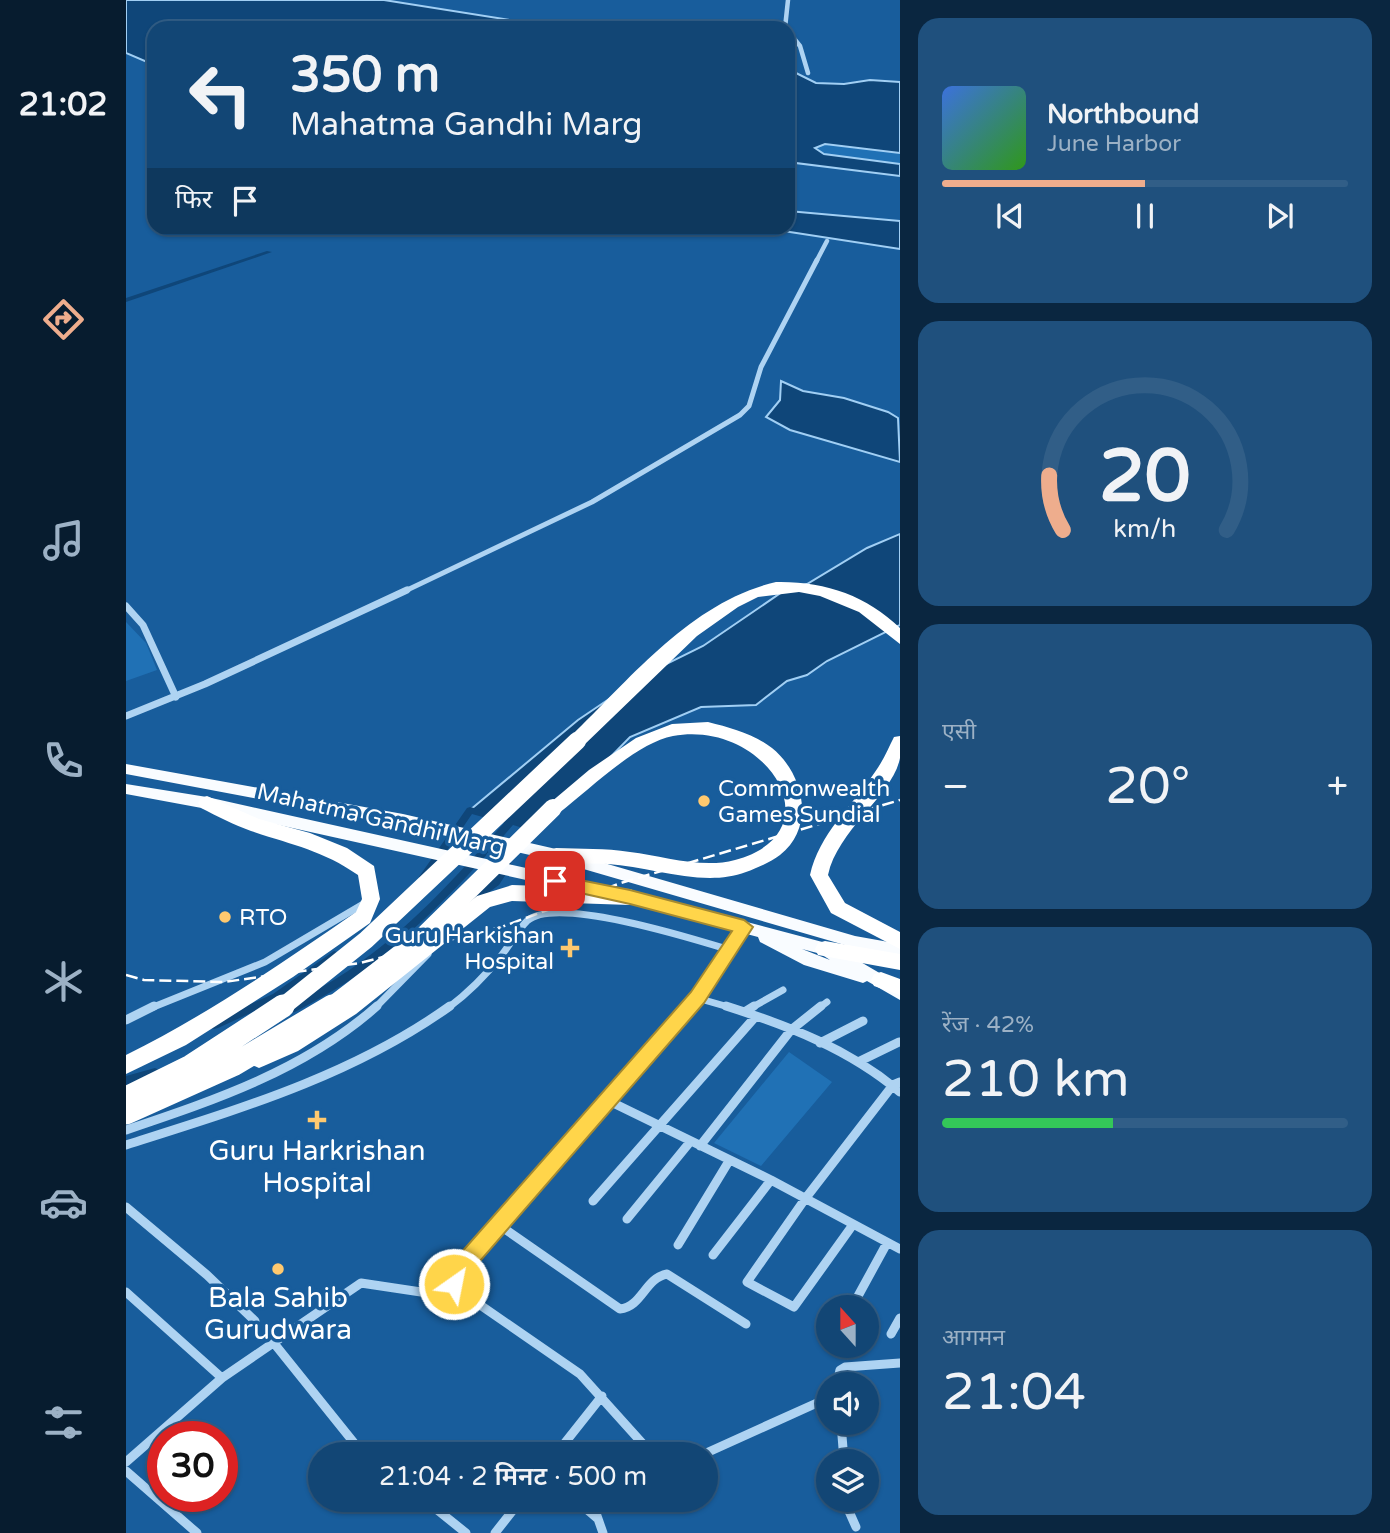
<!DOCTYPE html>
<html lang="hi">
<head>
<meta charset="utf-8">
<style>
  body { margin:0; font-family:"Varela Round","Noto Sans Devanagari",sans-serif; background:#1f507d; color:#f1f3f6; height:100vh; display:flex; flex-direction:column; font-size:26px; white-space:nowrap }
  * { box-sizing:border-box; margin:0 }
  p { font-size:23px; color:#9cb1c5 }
  .icon { flex:none; width:38px; height:38px; fill:none; stroke:currentColor; stroke-width:2; stroke-linecap:round; stroke-linejoin:round }
  .map { position:relative; flex:1; overflow:hidden }
  .details { display:flex; flex-direction:column; gap:18px; padding:18px; background:#0a2640; width:490px }
  .details>* { flex:none }
  .hud { position:absolute; left:21px; top:21px; width:648px; height:214px; border-radius:21px; box-shadow:0 2px 5px #0004,0 0 0 2px #315e87; background:#124675; color:#f1f3f6; overflow:hidden }
  .needle { width:46px; rotate:339deg }
  .controls { position:absolute; left:690px; top:1295px; display:grid; gap:14px }
  .controls a { display:grid; place-items:center; width:63px; height:63px; border-radius:50%; background:#124675; box-shadow:0 2px 5px #0004,0 0 0 2px #315e87; font-size:35px }
  .speed { position:absolute; left:21px; top:1421px; display:flex; gap:14px; font-size:35px; font-weight:700; text-align:center }
  .speed>* { display:grid; place-content:center; width:91px; height:91px; border-radius:50%; background:#124675; box-shadow:0 2px 5px #0004,0 0 0 2px #315e87; line-height:1 }
  .speed .limit { border:10px solid #d22; background:#fff; color:#111 }
  .pin { position:absolute; display:grid; place-items:center; width:60px; height:60px; color:#fff; margin:-30px; border-radius:14px; box-shadow:0 4px 10px #0006 }
  .me { position:absolute; width:77px; margin:-38px; rotate:33deg; stroke-linejoin:round; filter:drop-shadow(0 0 5px #0008) }
  .turn { display:flex; align-items:center; gap:24px; height:147px; padding:0 28px; font-size:32px }
  .turn .icon { width:91px; height:91px; stroke-width:2.5 }
  .turn b { display:block; font-size:49px; line-height:60px }
  .then { display:flex; align-items:center; height:66px; padding:0 28px; background:#0003; gap:14px; font-size:26px }
  .big { font-size:52px; font-weight:600; line-height:1.1 }
  .details .tile { flex:1; display:flex; flex-direction:column; justify-content:center; gap:10px; min-width:0; padding:0 24px; border-radius:21px; background:#1f507d }
  .details .dial { align-items:center; gap:0 }
  .dial svg { height:182px; overflow:visible; fill:none; stroke:#315e87; stroke-width:7; stroke-linecap:round; text-anchor:middle }
  .dial text { fill:#f1f3f6; stroke:none }
  .song { display:flex; align-items:center; gap:21px }
  .cover { width:84px; height:84px; border-radius:10px; background:linear-gradient(135deg,hsl(220 70% 55%),hsl(110 70% 35%)) }
  .played { height:7px; border-radius:4px; background:linear-gradient(90deg,#eead8d 50%,#315e87 50%) }
  .keys { display:flex; justify-content:space-around; direction:ltr }
  .heat { display:flex; justify-content:space-between; align-items:center; font-size:38px; direction:ltr }
  .charge { height:10px; border-radius:5px; background:linear-gradient(90deg,#34c759 42%,#315e87 0) }
  .trip { position:absolute; left:182px; top:1442px; width:410px; height:70px; border-radius:35px; background:#124675; box-shadow:0 2px 5px #0004,0 0 0 2px #315e87; font-weight:600; line-height:70px; text-align:center }
  main { display:flex; flex:1; min-height:0 }
  .menu { display:flex; flex-direction:column; width:126px; justify-content:space-around; align-items:center; background:#071c2f; color:#9cb1c5 }
  .menu .icon { width:49px; height:49px }
  .menu .active { color:#eead8d }
  .menu b { font-size:32px; color:#f1f3f6 }
  .map>svg:first-child { display:block }
  .green { fill:#2071b5 }
  .water { fill:#0f4679; stroke:#a1cff4; stroke-width:2 }
  .lines { fill:none; stroke-linecap:round; stroke-linejoin:round }
  .canal { fill:#0f4679; fill-rule:evenodd }
  .street-far3 { stroke:#aed3f2; stroke-width:4.5 }
  .street-far2 { stroke:#aed3f2; stroke-width:5 }
  .street-far1 { stroke:#aed3f2; stroke-width:7 }
  .street { stroke:#aed3f2; stroke-width:9 }
  .primary { fill:#f9fcff; fill-rule:evenodd }
  .highway { fill:#fff; fill-rule:evenodd }
  .rail { stroke:#fff; stroke-width:2.5; stroke-dasharray:12 5; stroke-linecap:butt }
  .highway-bridge-far1 { stroke:#fff; stroke-width:18 }
  .highway-bridge { stroke:#fff; stroke-width:23 }
  .route { fill:#ffd54a; stroke:#a68a30; stroke-width:2 }
  .poi-dot { fill:#ffc96f; stroke:#185d9c; stroke-width:2.5 }
  .labels { text-anchor:middle; stroke-width:7; stroke-linejoin:round; paint-order:stroke }
  .poi-label { font-size:23px; fill:#fff; stroke:#185d9c; text-anchor:start }
  .street-label { font-size:23px; fill:#fff; stroke:#185d9c }
  .near-poi-label { font-size:28px; fill:#fff; stroke:#185d9c }
</style>
</head>
<body>
<main>
<nav class="menu">
<b>21:02</b>
<svg class="icon active" aria-label="directions" viewBox="0 0 24 24"><path d="M12 3l9 9-9 9-9-9zM9 14v-3h6M13 9l2 2-2 2"/></svg>
<svg class="icon" aria-label="music" viewBox="0 0 24 24"><path d="M9 18V5l10-2v13"/><circle cx="6" cy="18" r="3"/><circle cx="16" cy="16" r="3"/></svg>
<svg class="icon" aria-label="phone" viewBox="0 0 24 24"><path d="M5 4h4l2 5-3 2q2 4 5 5l2-3 5 2v4C11 20 4 13 5 4z"/></svg>
<svg class="icon" aria-label="climate" viewBox="0 0 24 24"><path d="M12 3v18M4 7l16 10M4 17L20 7"/></svg>
<svg class="icon" aria-label="car" viewBox="0 0 24 24"><path d="M5 17H2v-5l4-1 3-4h7l3 4 3 1v5h-3M9 17h6M6 11h13"/><circle cx="7" cy="17" r="2"/><circle cx="17" cy="17" r="2"/></svg>
<svg class="icon" aria-label="filters" viewBox="0 0 24 24"><path d="M4 7h16M4 17h16"/><circle cx="9" cy="7" r="2"/><circle cx="15" cy="17" r="2"/></svg>
</nav>
<div class="map">
<svg width="774" height="1533" viewBox="0 0 774 1533">
  <rect width="100%" height="100%" fill="#185d9c"/>
  <!-- green -->
  <path class="green" d="M699,144l75,9v11l-76,-10 -9,-6z
    M0,622l20,21 11,27 -31,11z
    M663,1052l43,30 -71,84 -47,-23z"/>
  <!-- water -->
  <path class="water" d="M0,0h258l176,28h-406v37l-28,-12z
    M662,69l28,14 28,1 26,-4 30,2v71l-75,-9 -10,4 9,6 76,10v12l-112,-14z
    M662,211l112,10v28l-136,-21h24z
    M655,381l22,10 41,7 44,14 10,6 2,44 -110,-32 -24,-13 14,-17z
    M774,534v91l-73,36 -20,14 -20,6 -31,24 -55,2 -71,30 -44,45 -53,45 -63,-17 108,-90 68,-46 57,-28 82,-56 22,-6 60,-36z"/>
  <g class="lines">
    <!-- canal -->
    <path class="canal" d="M141,251l5,1 -146,50v-4z
      M344,807l63,16 3,2 2,2 -2,2 -3,2 -20,-6c-47,54 -96,106 -154,149 -20,14 -42,26 -64,38l-4,1 -4,-1 -1,-3 1,-3c21,-11 41,-22 61,-35 60,-40 109,-95 156,-148l-32,-9 -45,66h-6l-2,-3 2,-3 46,-66z
      M381,861l3,1 2,3 -13,20 -29,21 -3,1 -3,-1 -2,-3 2,-3 29,-21 11,-17z
      M208,951l3,1 2,3 -2,3 -58,42 -61,28 -4,1 -4,-1 -1,-3 1,-3 63,-28z
      M29,1068l4,2 1,3 -1,3 -33,10v-10z"/>
    <!-- street-far3 -->
    <path class="street-far3" d="M659,28l3,-28
      M662,31l12,15 8,27
      M690,262l11,-21"/>
    <!-- street-far2 -->
    <path class="street-far2" d="M277,592l189,-90 148,-87 9,-9 12,-39 56,-107"/>
    <!-- street-far1 -->
    <path class="street-far1" d="M0,606l17,19 33,72
      M0,716l79,-32 202,-94
      M571,998l35,10
      M25,1008l114,-46 100,-59
      M249,1008l53,-54
      M322,1008c20,-15 38,-33 53,-52 9,-11 16,-25 26,-35 28,-26 167,18 203,29
      M562,1008l56,-81
      M625,1008l32,-18
      M693,1008l8,-6"/>
    <!-- street -->
    <path class="street" d="M600,1006c63,20 123,43 174,86
      M620,1011l8,-5
      M0,1020l28,-14
      M694,1043l43,-22
      M734,1061l39,-19
      M481,1100l164,80 129,69
      M0,1130c89,-30 179,-60 251,-124
      M0,1145c113,-36 226,-69 324,-139
      M574,1146l91,-116 30,-24
      M467,1201l163,-185
      M0,1207l81,68 48,46
      M501,1219l63,-77
      M373,1225l121,84c22,-2 25,-31 47,-35l79,50
      M726,1226l-58,81 -47,-25 58,-83 88,-114 7,-3
      M552,1245l51,-84
      M587,1255l58,-75
      M0,1292l96,86
      M726,1307l35,-64
      M765,1334l9,-16
      M147,1342l90,112
      M711,1384l3,-14 5,-3 55,-4
      M715,1423l3,38
      M430,1454l46,-58
      M526,1454l-72,-80 -123,-85 -2,-13 235,-270
      M578,1454l124,-56
      M0,1462l96,-84 139,-95 60,9 33,-8
      M0,1471l71,62
      M299,1500l41,33
      M450,1500l21,18
      M475,1500l-5,13 7,20
      M718,1500l12,27
      M369,1533l26,-33"/>
    <!-- primary -->
    <path class="primary" d="M0,764l277,50 153,35 299,87 45,8v12l-45,-8 -299,-87 -153,-35 -277,-52z
      M0,784l81,13 423,94 200,53 70,41v15l-33,-19 -4,2 -59,-18 -44,-23 -2,-5 -128,-34 -423,-94 -81,-15zM676,949l19,5 9,6z"/>
    <!-- highway -->
    <path class="highway" d="M650,582c48,-1 90,13 124,46v16l-41,-32 -39,-16 -21,-4 -41,5 -20,10 -41,29 -114,110h-12l-3,-5 3,-5c60,-58 120,-134 205,-154z
      M582,722c23,6 44,11 64,26 32,26 44,79 8,107 -9,7 -23,13 -34,17 -42,16 -94,-5 -138,-8 -19,-2 -40,2 -58,-4l-3,-5 3,-5 6,-2c25,1 49,0 74,4 33,4 72,17 105,8 103,-28 31,-141 -62,-124 -37,7 -84,54 -114,77h-12l-3,-5 45,-38 47,-32 36,-14z
      M774,736c0,7 0,15 0,22 -7,37 -62,71 -72,117l17,28 55,29v17l-69,-36 -21,-38c9,-41 42,-69 65,-103 8,-11 13,-23 19,-35z
      M81,796l52,23 51,14 37,15 27,18 6,33 -10,24 -77,54 -107,68 -60,29v-19c81,-40 156,-92 230,-143l6,-13 -4,-24c-36,-25 -66,-30 -107,-44 -17,-6 -34,-15 -50,-23l-3,-5 3,-5z
      M386,885l118,4 7,3 2,5 -2,5 -7,3 -118,-4 -22,6 -134,107 -58,37 -32,14 -7,3 -7,-3 -3,-6 3,-6 32,-15 58,-36 135,-106z
      M699,941l75,13v16l-82,-15 -3,-6 3,-6z
      M755,972l19,7v16l-26,-9 -3,-6 3,-6z"/>
    <!-- rail -->
    <path class="rail" d="M0,975l18,5 80,2 136,-19 144,-37 117,-43 279,-83"/>
    <!-- highway-bridge-far1 -->
    <path class="highway-bridge-far1" d="M155,1008l85,-68 211,-199
      M203,1008l94,-72 130,-128"/>
    <!-- highway-bridge -->
    <path class="highway-bridge" d="M0,1098l65,-32 92,-60
      M0,1113l109,-49 97,-58"/>
  </g>
  <!-- route -->
  <path class="route" d="M429,875l75,15 114,30 9,7 -49,76 -237,273 -6,15 -7,3 -7,-3 -3,-7 8,-21 239,-271 41,-61 -102,-27 -81,-18 -3,-5z"/>
  <!-- markers -->
  <g class="poi-dot">
    <circle cx="578" cy="801" r="7"/>
    <circle cx="99" cy="917" r="7"/>
    <path d="M440.5 937.5h7v7h7v7h-7v7h-7v-7h-7v-7h7z"/>
    <path d="M187.5 1109.5h7v7h7v7h-7v7h-7v-7h-7v-7h7z"/>
    <circle cx="152" cy="1269" r="7"/>
  </g>
  <g class="labels">
    <!-- poi labels -->
    <g class="poi-label">
      <text x="592" y="796">Commonwealth<tspan x="592" dy="26">Games Sundial</tspan></text>
      <text x="113" y="925">RTO</text>
      <text x="428" y="943" text-anchor="end">Guru Harkishan<tspan x="428" dy="26">Hospital</tspan></text>
    </g>
    <!-- street labels -->
    <g class="street-label">
      <text transform="translate(255 819) rotate(13)" y="8">Mahatma Gandhi Marg</text>
    </g>
    <!-- near-poi labels -->
    <g class="near-poi-label">
      <text x="191" y="1160">Guru Harkrishan<tspan x="191" dy="32">Hospital</tspan></text>
      <text x="152" y="1307">Bala Sahib<tspan x="152" dy="32">Gurudwara</tspan></text>
    </g>
  </g>
</svg>
<div class="controls">
<a><svg class="needle" viewBox="-14 -14 28 28"><path d="M0-13l5 13h-10z" fill="#e53935"/><path d="M0 13l5-13h-10z" fill="#9cb1c5"/></svg></a>
<a><svg class="icon" aria-label="sound" viewBox="0 0 24 24"><path d="M4 9h4l5-4v14l-5-4H4zM17 9q2 3 0 6"/></svg></a>
<a><svg class="icon" aria-label="layers" viewBox="0 0 24 24"><path d="M12 4l9 5-9 5-9-5zM3 14l9 5 9-5"/></svg></a>
</div>
<div class="speed"><div class="limit">30</div></div>
<div class="pin" style="left:429px;top:881px;background:#d93025"><svg class="icon" aria-label="arrive" viewBox="0 0 24 24"><path d="M6 21V4h12l-3 4 3 4H6"/></svg></div>
<svg class="me" style="left:328px;top:1284px" viewBox="-20 -20 40 40"><circle r="17" fill="#ffd54a" stroke="#fff" stroke-width="3"/><path d="M0-11L8 9 0 5-8 9z" fill="#fff"/></svg>
<div class="trip">21:04 · 2 मिनट · 500 m</div>
<div class="hud">
<div class="turn"><svg class="icon" aria-label="left" viewBox="0 0 24 24"><path d="M17 20v-9H6M10 6l-5 5 5 5"/></svg><div><b>350 m</b>Mahatma Gandhi Marg</div></div>
<div class="then">फिर<svg class="icon" aria-label="arrive" viewBox="0 0 24 24"><path d="M6 21V4h12l-3 4 3 4H6"/></svg></div>
</div>
</div>
<section class="details">
<div class="tile">
<div class="song"><i class="cover"></i><div><b>Northbound</b><p>June Harbor</p></div></div>
<div class="played"></div>
<div class="keys"><svg class="icon" aria-label="previous" viewBox="0 0 24 24"><path d="M18 5L8 12l10 7zM5 5v14"/></svg><svg class="icon" aria-label="pause" viewBox="0 0 24 24"><path d="M8 5v14M16 5v14"/></svg><svg class="icon" aria-label="next" viewBox="0 0 24 24"><path d="M6 5l10 7-10 7zM19 5v14"/></svg></div>
</div>
<div class="tile dial"><svg viewBox="0 0 100 80">
<path d="M14 69A42 42 0 1 1 86 69"/>
<path d="M14 69A42 42 0 0 1 8 45" stroke="#eead8d"/>
<text x="50" y="56" font-size="32" font-weight="700">20</text>
<text x="50" y="72" font-size="11">km/h</text>
</svg></div>
<div class="tile"><p>एसी</p>
<div class="heat"><a>−</a><b class="big">20°</b><a>+</a></div>
</div>
<div class="tile"><p>रेंज · 42%</p><b class="big">210 km</b><div class="charge"></div></div>
<div class="tile"><p>आगमन</p><b class="big">21:04</b></div>
</section>
</main>
</body>
</html>
